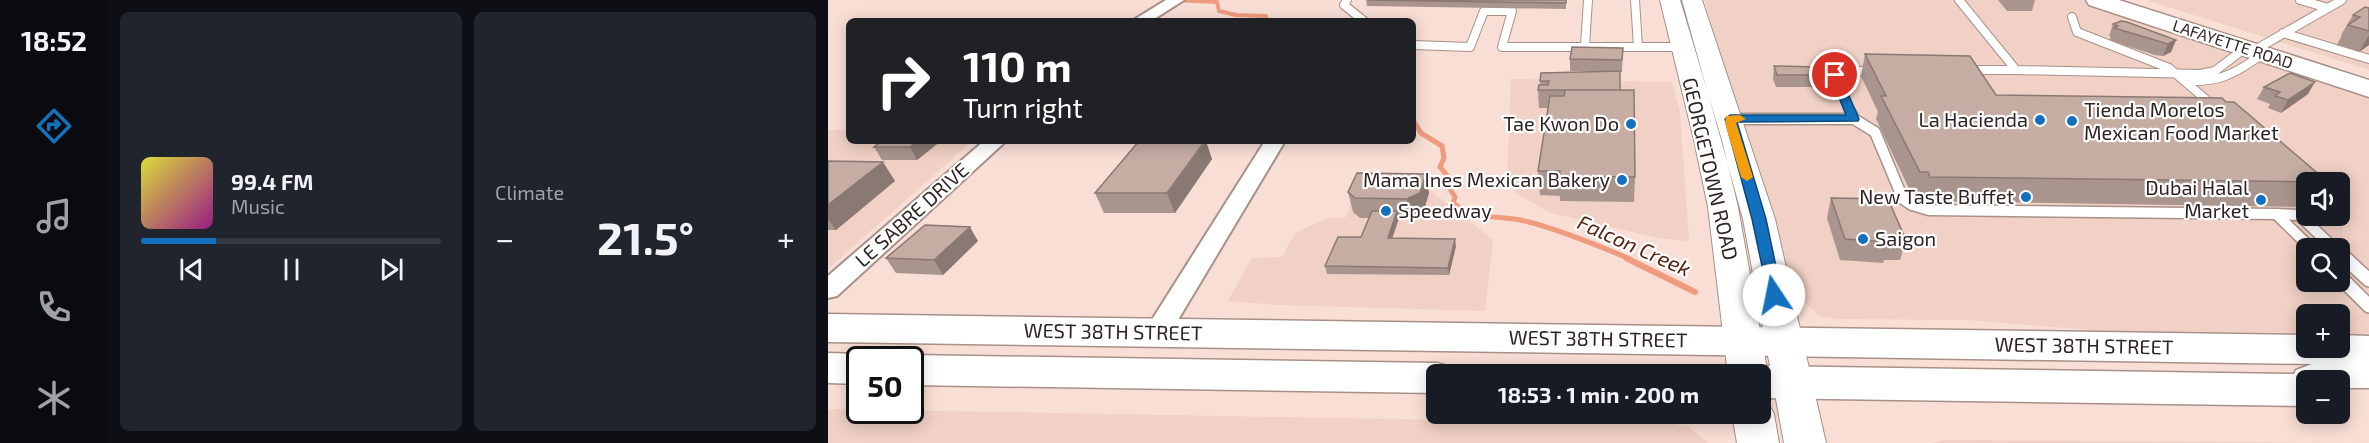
<!DOCTYPE html>
<html lang="en">
<head>
<meta charset="utf-8">
<style>
  body { margin:0; font-family:"Exo 2",sans-serif; background:#20242c; color:#f1f3f6; height:100vh; display:flex; flex-direction:column; font-size:22px; white-space:nowrap }
  * { box-sizing:border-box; margin:0 }
  p { font-size:20px; color:#9ea1a6 }
  .icon { flex:none; width:33px; height:33px; fill:none; stroke:currentColor; stroke-width:2; stroke-linecap:round; stroke-linejoin:round }
  .map { position:relative; flex:1; overflow:hidden }
  .side { display:flex; flex-direction:column; gap:12px; padding:12px; background:#0d0f14; width:720px }
  .side>* { flex:none }
  .guide { position:absolute; left:18px; top:18px; width:570px; height:126px; border-radius:9px; box-shadow:0 3px 15px #0003; background:#202124; color:#fff; overflow:hidden }
  .buttons { position:absolute; left:1468px; top:172px; display:grid; gap:12px }
  .buttons a { display:grid; place-items:center; width:54px; height:54px; border-radius:9px; background:#171b24; box-shadow:0 3px 15px #0003; font-size:30px }
  .speed { position:absolute; left:18px; top:346px; display:flex; gap:12px; font-size:30px; font-weight:700; text-align:center }
  .speed>* { display:grid; place-content:center; width:78px; height:78px; border-radius:50%; background:#171b24; box-shadow:0 3px 15px #0003; line-height:1 }
  .speed .limit { border:3px solid #111; border-radius:9px; background:#fff; color:#111 }
  .pin { position:absolute; display:grid; place-items:center; width:51px; height:51px; color:#fff; margin:-26px; border:3px solid #fff; border-radius:50%; box-shadow:0 2px 6px #0007 }
  .me { position:absolute; width:66px; margin:-33px; rotate:349deg; stroke-linejoin:round; filter:drop-shadow(0 0 4px #0008) }
  .turn { display:flex; align-items:center; gap:21px; height:126px; padding:0 18px; font-size:27px }
  .turn .icon { width:78px; height:78px; stroke-width:2.5 }
  .turn b { display:block; font-size:42px; line-height:51px }
  .big { font-size:45px; font-weight:700; line-height:1.1 }
  .side .tile { flex:1; display:flex; flex-direction:column; justify-content:center; gap:9px; min-width:0; padding:0 21px; border-radius:9px; background:#20242c }
  .song { display:flex; align-items:center; gap:18px }
  .cover { width:72px; height:72px; border-radius:9px; background:linear-gradient(135deg,hsl(60 70% 55%),hsl(310 70% 35%)) }
  .played { height:6px; border-radius:3px; background:linear-gradient(90deg,#1370bd 25%,#363941 25%) }
  .keys { display:flex; justify-content:space-around; direction:ltr }
  .heat { display:flex; justify-content:space-between; align-items:center; font-size:33px; direction:ltr }
  .side .tiles { flex:1; display:grid; gap:12px; grid-template-columns:repeat(2,1fr) }
  .trip { position:absolute; left:598px; top:364px; width:345px; height:60px; border-radius:9px; background:#171b24; box-shadow:0 3px 15px #0003; font-weight:700; line-height:60px; text-align:center }
  main { display:flex; flex:1; min-height:0 }
  .dock { display:flex; flex-direction:column; width:108px; justify-content:space-around; align-items:center; background:#090b0e; color:#9ea1a6 }
  .dock .icon { width:42px; height:42px }
  .dock .current { color:#1370bd }
  .dock b { font-size:27px; color:#f1f3f6 }
  .map>svg:first-child { display:block }
  .built { fill:#f1d0c5; fill-rule:evenodd }
  .lines { fill:none; stroke-linecap:round; stroke-linejoin:round }
  .stream-far2 { stroke:#f09b7d; stroke-width:4 }
  .stream-far1 { stroke:#f09b7d; stroke-width:5 }
  .stream { stroke:#f09b7d; stroke-width:6 }
  .lane-far2-casing { stroke:#a89188; stroke-width:10 }
  .lane-far1-casing { stroke:#a89188; stroke-width:13 }
  .lane-casing { stroke:#a89188; stroke-width:16 }
  .street-casing { stroke:#a89188; stroke-width:4 }
  .secondary-casing { stroke:#a89188; stroke-width:2 }
  .primary-casing { stroke:#a89188; stroke-width:3 }
  .lane-far2 { stroke:#fff; stroke-width:8 }
  .lane-far1 { stroke:#fff; stroke-width:10 }
  .lane { stroke:#fff; stroke-width:13 }
  .street { fill:#fff; fill-rule:evenodd }
  .secondary { fill:#fff; fill-rule:evenodd }
  .primary { fill:#fff; fill-rule:evenodd }
  .wall { fill:#a9958d }
  .shaded-wall { fill:#8a7973 }
  .building { fill:#c5ada4; stroke:#8a7973; stroke-width:1.5 }
  .route { fill:#1370bd; stroke:#0c497b; stroke-width:1.5 }
  .slow { fill:#f59e0b }
  .poi-dot { fill:#1370bd; stroke:#fff; stroke-width:2 }
  .labels { text-anchor:middle; stroke-width:4.5; stroke-linejoin:round; paint-order:stroke }
  .far-street-label { font-size:16px; fill:#2e2522; stroke:#fff }
  .poi-label { font-size:20px; fill:#2e2522; stroke:#fff; text-anchor:end }
  .street-label { font-size:20px; fill:#2e2522; stroke:#fff }
  .water-label { font-size:21px; font-style:italic; fill:#57220e; stroke:#fff }
</style>
</head>
<body>
<main>
<nav class="dock">
<b>18:52</b>
<svg class="icon current" aria-label="directions" viewBox="0 0 24 24"><path d="M12 3l9 9-9 9-9-9zM9 14v-3h6M13 9l2 2-2 2"/></svg>
<svg class="icon" aria-label="music" viewBox="0 0 24 24"><path d="M9 18V5l10-2v13"/><circle cx="6" cy="18" r="3"/><circle cx="16" cy="16" r="3"/></svg>
<svg class="icon" aria-label="phone" viewBox="0 0 24 24"><path d="M5 4h4l2 5-3 2q2 4 5 5l2-3 5 2v4C11 20 4 13 5 4z"/></svg>
<svg class="icon" aria-label="climate" viewBox="0 0 24 24"><path d="M12 3v18M4 7l16 10M4 17L20 7"/></svg>
</nav>
<section class="side">
<div class="tiles">
<div class="tile">
<div class="song"><i class="cover"></i><div><b>99.4 FM</b><p>Music</p></div></div>
<div class="played"></div>
<div class="keys"><svg class="icon" aria-label="previous" viewBox="0 0 24 24"><path d="M18 5L8 12l10 7zM5 5v14"/></svg><svg class="icon" aria-label="pause" viewBox="0 0 24 24"><path d="M8 5v14M16 5v14"/></svg><svg class="icon" aria-label="next" viewBox="0 0 24 24"><path d="M6 5l10 7-10 7zM19 5v14"/></svg></div>
</div>
<div class="tile"><p>Climate</p>
<div class="heat"><a>−</a><b class="big">21.5°</b><a>+</a></div>
</div>
</div>
</section>
<div class="map">
<svg width="1541" height="443" viewBox="0 0 1541 443">
  <rect width="100%" height="100%" fill="#f8ded5"/>
  <!-- built -->
  <path class="built" d="M877,0h376l288,94v240h-29v-19h-33v18l-204,-2 -136,-11 -129,-1 -19,-3 -20,-19 -12,-20 -55,-176zM1479,183h33v33h-33zM1479,249h33v33h-33z
    M1318,0h223v70l-44,-14z
    M683,79l161,3 8,30 9,129 -31,-3 -107,-25 -34,-19 -10,-15z
    M0,130h21v11l121,2 -142,126z
    M529,190l74,1 62,49 -8,71 -207,-6 -50,-4 24,-43 30,-1 13,-24 32,-15h18z
    M0,409l845,15 16,3 20,16h-881z
    M1116,440l425,3h-438z"/>
  <g class="lines">
    <!-- stream-far2 -->
    <path class="stream-far2" d="M346,0l43,2 2,9 17,4 30,1 1,5"/>
    <!-- stream-far1 -->
    <path class="stream-far1" d="M585,120l8,13 21,13 2,12 -4,9 10,12v10l5,8 -2,6c26,19 47,11 76,19 34,9 68,23 101,37"/>
    <!-- stream -->
    <path class="stream" d="M798,258l69,34"/>
    <defs>
      <path id="lane-far2" d="M519,0l-3,5 20,16
        M807,0l3,47
        M1131,0l57,70 184,4 15,-3 25,-19 13,-1 89,-51
        M1472,0l28,8
        M1244,17l5,15 92,36 47,40
        M1455,33l86,26
        M585,45l57,2 14,-36h28l-10,36h180
        M757,46l3,-46
        M1137,70h51
        M1358,81c32,1 45,-5 71,-23l-4,-7
        M1024,114l-17,-39 6,-3 34,-2"/>
      <path id="lane-far1" d="M902,119h124l-3,-6
        M1026,119l21,13 28,67 9,6 17,5 347,4
        M1484,249l-36,-35 23,1 36,34
        M1512,253l7,6"/>
      <path id="lane" d="M1517,258l24,22
        M1512,277l29,29"/>
      <path id="street" d="M338,0h18l-33,21h-19z
        M156,141h22l-169,155 -9,2v-22z
        M437,141h20l-119,199 -9,2 -9,-2 -4,-7 4,-7z"/>
      <path id="secondary" d="M832,0h20l42,140 16,67 30,168 -7,11v-11h-33l-20,-168 -14,-67z
        M854,0h20l73,219 51,224h-42l-41,-224z
        M933,401l7,2 6,11 5,29h-42l-5,-29h29z"/>
      <path id="primary" d="M1258,0h33l250,80v17l-280,-92z
        M0,314l1479,21v13h33v-13l29,1v52h-29v-7h-33v25l-546,-8v-23h-17l2,-4 15,-5 533,8 2,-4 16,-6 -1484,-22z
        M0,353l32,1 15,6h-15v24l-32,-1z
        M82,355l527,8 15,4 4,8h-19v18l-527,-8v-25h-15z"/>
    </defs>
    <!-- lane-far2 casing -->
    <use href="#lane-far2" class="lane-far2-casing"/>
    <!-- lane-far1 casing -->
    <use href="#lane-far1" class="lane-far1-casing"/>
    <!-- lane casing -->
    <use href="#lane" class="lane-casing"/>
    <!-- street casing -->
    <use href="#street" class="street-casing"/>
    <!-- secondary casing -->
    <use href="#secondary" class="secondary-casing"/>
    <!-- primary casing -->
    <use href="#primary" class="primary-casing"/>
    <!-- lane-far2 -->
    <use href="#lane-far2" class="lane-far2"/>
    <!-- lane-far1 -->
    <use href="#lane-far1" class="lane-far1"/>
    <!-- lane -->
    <use href="#lane" class="lane"/>
    <!-- street -->
    <use href="#street" class="street"/>
    <!-- secondary -->
    <use href="#secondary" class="secondary"/>
    <!-- primary -->
    <use href="#primary" class="primary"/>
  </g>
  <!-- wall -->
  <path class="wall" d="M538,0h200v9l-199,-3z
    M1170,0h37l-3,11h-25z
    M1541,8v37l-10,7 -22,-7 5,-10h-1l12,-20z
    M1285,24l63,16 -5,12 -8,4 -8,-1 -46,-15 2,-3 -2,-1z
    M795,48l-1,24h-2v18l15,87 -1,25 -74,-1v-5l-20,-1 -2,-24 10,-63h-9l-1,-18 2,-5v-4l55,-10h-25v-12z
    M1037,54l131,41 326,82 -4,6h-11v18l-3,6 -381,-6 -2,-4h-8l-37,-78 2,-7 -17,-36z
    M946,66l47,9 -2,12h-43l-3,-8z
    M1436,87l44,7 -27,19 -13,-5 2,-4 -13,-5z
    M109,144l-20,16h-35l-8,-13z
    M384,159l-37,54h-71l-9,-20z
    M0,161l67,20 -59,49h-8z
    M520,192l81,1 -6,20 -13,5h-11l-7,20 64,8 -7,29 -122,-1 -2,-8 36,-29 8,-19h-9l-7,-6z
    M1003,198l75,42 -6,20h-16l-1,3 -43,-3 -13,-42z
    M150,241l-35,34 -47,-2 -10,-15z"/>
  <!-- shaded-wall -->
  <path class="shaded-wall" d="M1541,35v10l-10,7z
    M1348,40l-5,12 -8,4 5,-12z
    M1487,82l-7,12 -27,19 7,-13z
    M89,141h19l1,3 -20,16 -7,-13z
    M378,141l6,18 -37,54 -8,-20z
    M55,162l12,19 -59,49 -8,-11v-14z
    M598,174l3,19 -6,20 -13,5 -3,-19z
    M569,211l2,7 -9,27 -2,-7z
    M142,227l8,14 -35,34 -9,-15z
    M627,239l1,7 -7,29 -1,-7z"/>
  <!-- building -->
  <path class="building" d="M540,0h198v3z
    M1537,7l4,1v23l-21,-6 12,-8 -7,-2z
    M1293,21l6,1 49,18 -8,4 -54,-16 4,-2 -5,-2z
    M744,47l51,1 -1,12 -52,-1z
    M1037,54l105,2 26,39 226,3 4,4h8l88,75h-9l6,5 -389,-5 -2,-5h-8l-39,-76h5z
    M946,66l43,1 4,8h-44z
    M792,71v19h-82l1,-5h9l1,-4h-9l1,-8z
    M1462,73l25,9 -27,18 -13,-4 5,-4 -16,-5z
    M737,90h69l1,87 -76,-1 1,-5h-22l12,-75h14z
    M54,141h35l-7,6h-36z
    M311,141h66l-38,52h-72z
    M0,161l55,1 -55,43z
    M529,173l69,1 -6,19 -13,6 -52,-1 -7,-6z
    M1003,198l57,1 18,41h-18l1,2 -44,-3z
    M544,211h25l-9,27 67,1 -7,29 -123,-2 13,-29h23z
    M97,225l45,2 -36,33 -48,-2z"/>
  <!-- route -->
  <path class="route" d="M1007,72l5,3 19,44 -1,2 -121,1 29,97 16,76 -3,4h-10l-17,-80 -27,-100 5,-4h116l-16,-40z"/>
  <!-- slow -->
  <path class="slow" d="M912,115l6,4 -10,4 17,54 -6,4 -6,-4 -16,-54 1,-7z"/>
  <!-- markers -->
  <g class="poi-dot">
    <circle cx="1212" cy="120" r="6"/>
    <circle cx="1244" cy="121" r="6"/>
    <circle cx="803" cy="124" r="6"/>
    <circle cx="794" cy="180" r="6"/>
    <circle cx="1198" cy="197" r="6"/>
    <circle cx="1433" cy="200" r="6"/>
    <circle cx="558" cy="211" r="6"/>
    <circle cx="1035" cy="239" r="6"/>
  </g>
  <g class="labels">
    <!-- far-street labels -->
    <g class="far-street-label">
      <text transform="translate(1405 44) rotate(18)" y="6">LAFAYETTE ROAD</text>
    </g>
    <!-- poi labels -->
    <g class="poi-label">
      <text x="1256" y="117" text-anchor="start">Tienda Morelos<tspan x="1256" dy="23">Mexican Food Market</tspan></text>
      <text x="1200" y="127">La Hacienda</text>
      <text x="791" y="131">Tae Kwon Do</text>
      <text x="782" y="187">Mama Ines Mexican Bakery</text>
      <text x="1421" y="195">Dubai Halal<tspan x="1421" dy="23">Market</tspan></text>
      <text x="1186" y="204">New Taste Buffet</text>
      <text x="570" y="218" text-anchor="start">Speedway</text>
      <text x="1047" y="246" text-anchor="start">Saigon</text>
    </g>
    <!-- street labels -->
    <g class="street-label">
      <text transform="translate(882 169) rotate(77)" y="7">GEORGETOWN ROAD</text>
      <text transform="translate(84 215) rotate(-42)" y="7">LE SABRE DRIVE</text>
      <text transform="translate(285 332) rotate(1)" y="7">WEST 38TH STREET</text>
      <text transform="translate(770 339) rotate(1)" y="7">WEST 38TH STREET</text>
      <text transform="translate(1256 346) rotate(1)" y="7">WEST 38TH STREET</text>
    </g>
    <!-- water labels -->
    <g class="water-label">
      <text transform="translate(806 246) rotate(24)" y="7">Falcon Creek</text>
    </g>
  </g>
</svg>
<div class="buttons">
<a><svg class="icon" aria-label="sound" viewBox="0 0 24 24"><path d="M4 9h4l5-4v14l-5-4H4zM17 9q2 3 0 6"/></svg></a>
<a><svg class="icon" aria-label="search" viewBox="0 0 24 24"><circle cx="10" cy="10" r="6"/><path d="M15 15l6 6"/></svg></a>
<a>+</a>
<a>−</a>
</div>
<div class="speed"><div class="limit">50</div></div>
<div class="pin" style="left:1007px;top:75px;background:#d93025"><svg class="icon" aria-label="arrive" viewBox="0 0 24 24"><path d="M6 21V4h12l-3 4 3 4H6"/></svg></div>
<svg class="me" style="left:946px;top:295px" viewBox="-20 -20 40 40"><circle r="19" fill="#fff"/><path d="M0-13L10 11 0 6-10 11z" fill="#1370bd"/></svg>
<div class="trip">18:53 · 1 min · 200 m</div>
<div class="guide">
<div class="turn"><svg class="icon" aria-label="right" viewBox="0 0 24 24"><path d="M7 20v-9h11M14 6l5 5-5 5"/></svg><div><b>110 m</b>Turn right</div></div>
</div>
</div>
</main>
</body>
</html>
